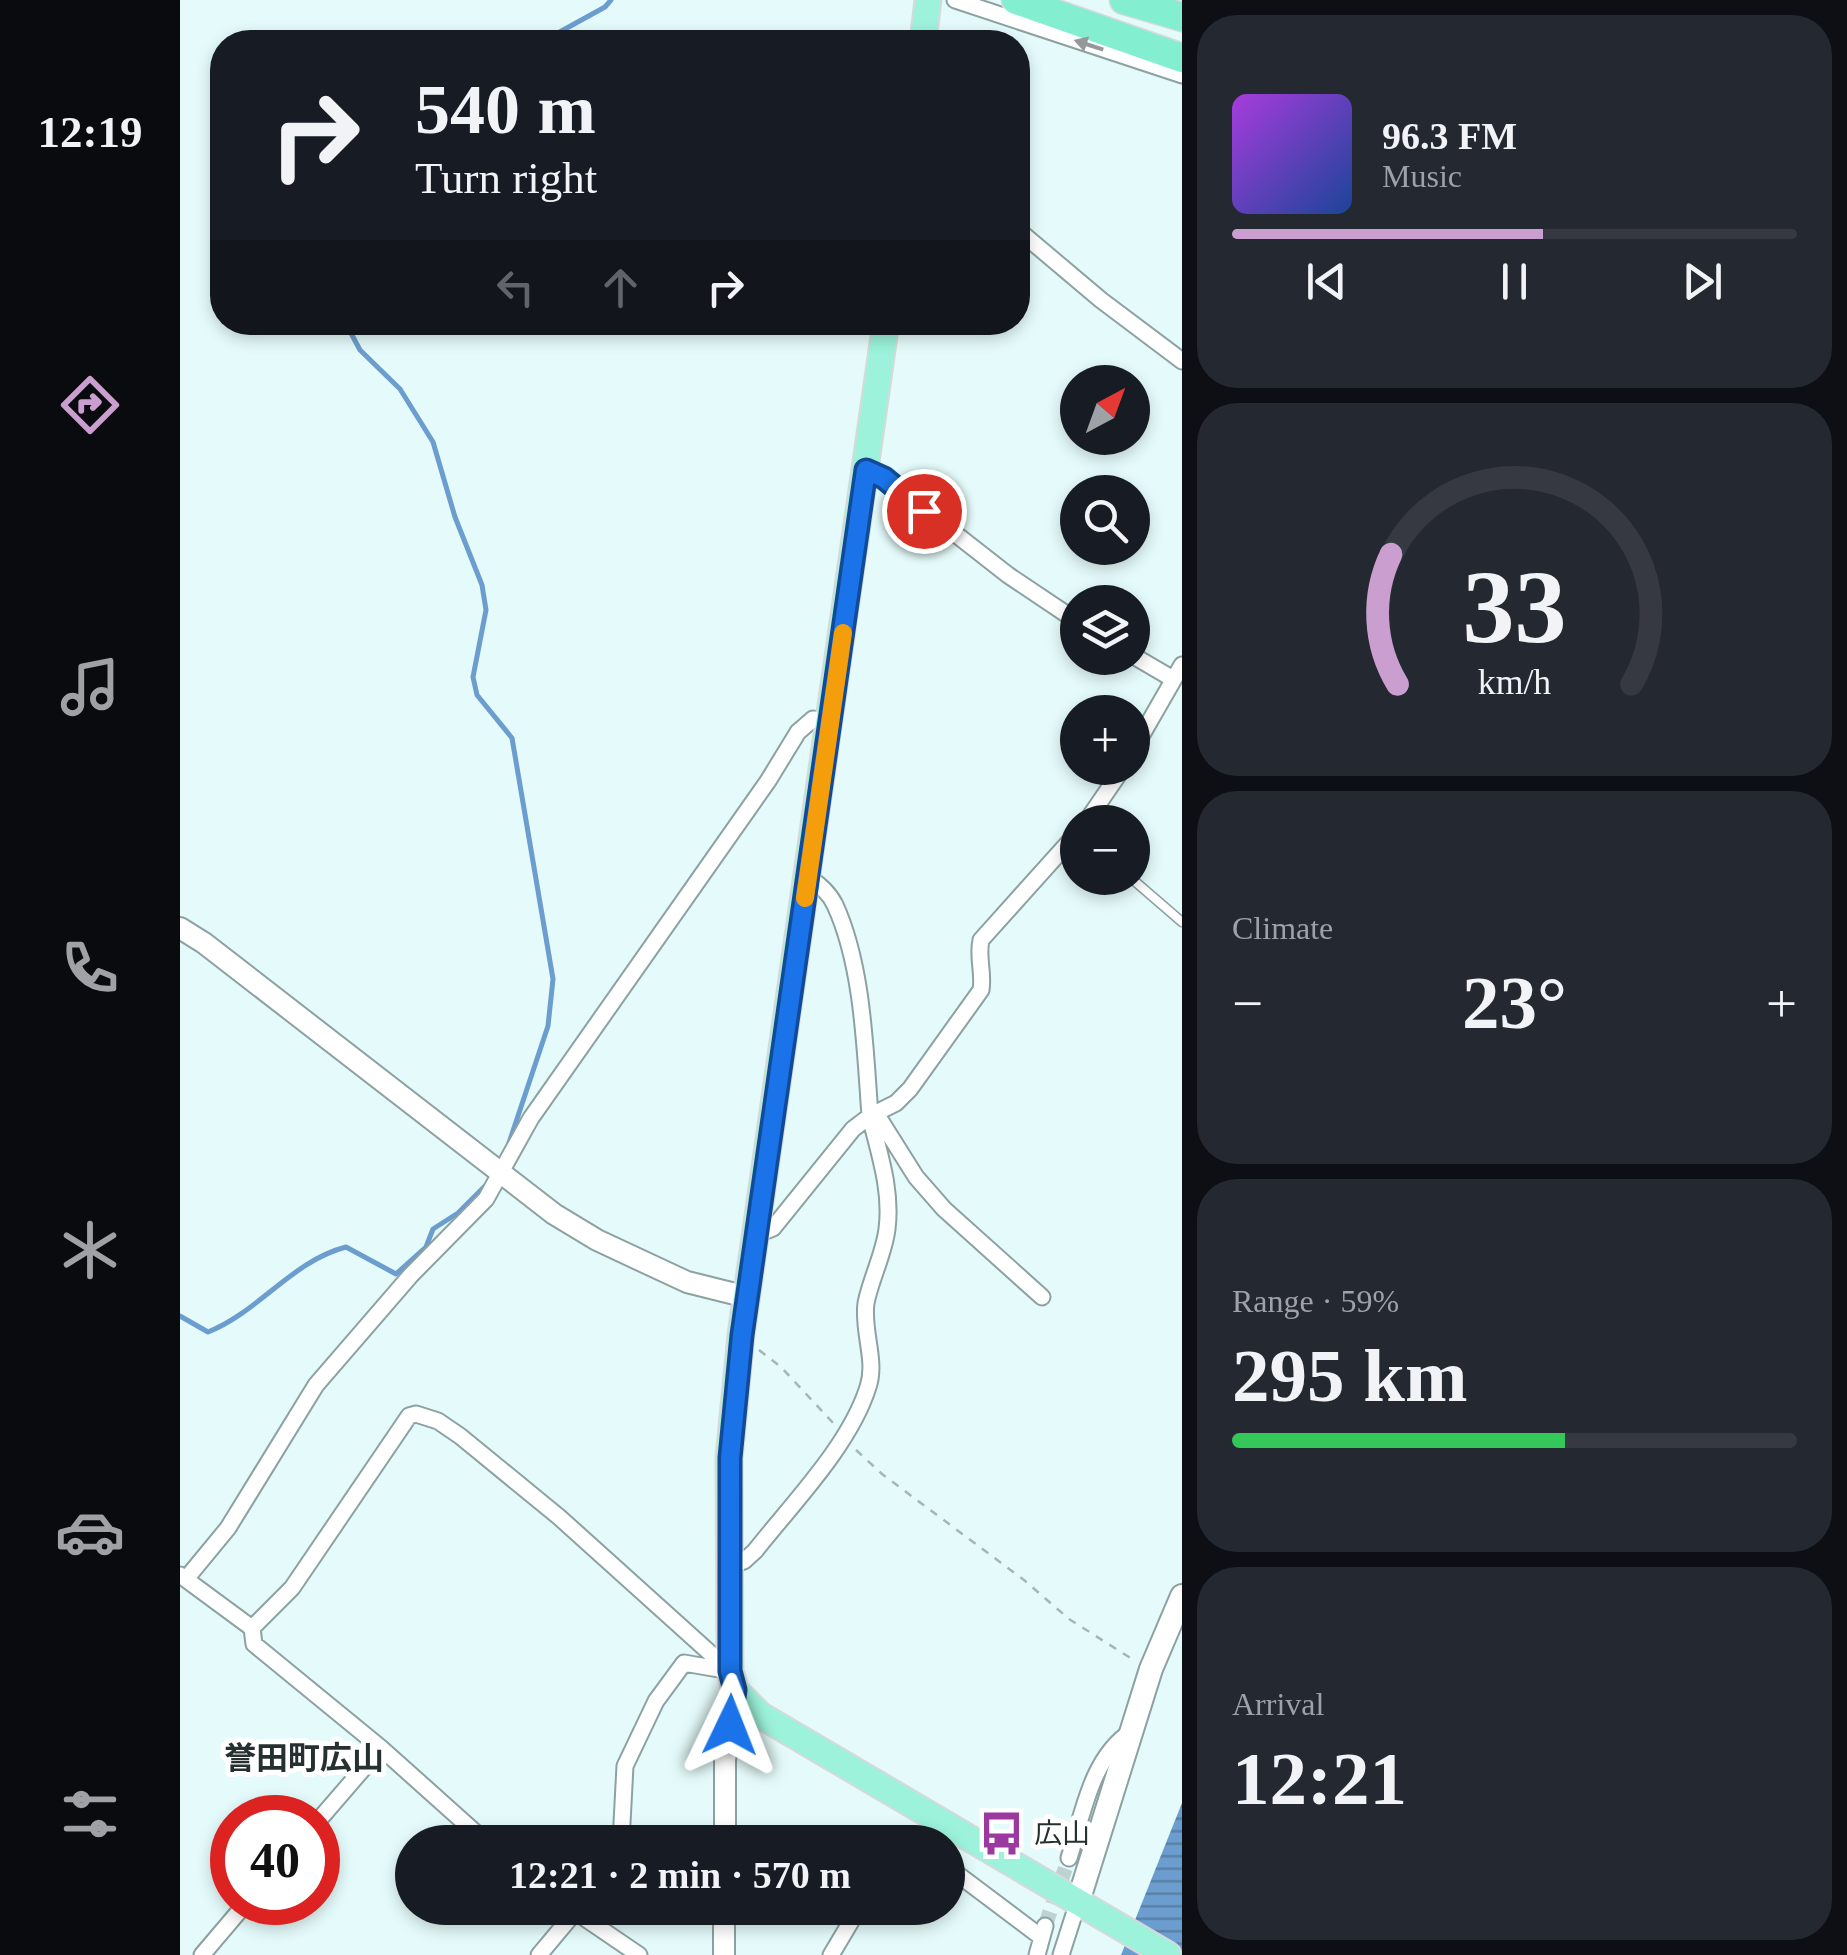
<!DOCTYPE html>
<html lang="en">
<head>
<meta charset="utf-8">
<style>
  body { margin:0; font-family:"Times New Roman","Noto Sans JP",serif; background:#242831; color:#f1f3f6; height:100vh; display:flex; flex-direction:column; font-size:38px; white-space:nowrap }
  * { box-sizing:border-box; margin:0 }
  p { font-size:32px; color:#9ea1a6 }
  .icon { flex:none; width:55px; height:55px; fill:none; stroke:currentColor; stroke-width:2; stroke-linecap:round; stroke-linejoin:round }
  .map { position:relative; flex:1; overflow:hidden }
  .details { display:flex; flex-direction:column; gap:15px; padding:15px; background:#0d0f14; width:665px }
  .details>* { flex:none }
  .guide { position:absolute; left:30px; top:30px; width:820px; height:305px; border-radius:40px; box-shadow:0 5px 15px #0003; background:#171b24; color:#f1f3f6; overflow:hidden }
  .needle { width:65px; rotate:41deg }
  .fabs { position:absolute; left:880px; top:365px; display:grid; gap:20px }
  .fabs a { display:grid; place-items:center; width:90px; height:90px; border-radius:50%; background:#171b24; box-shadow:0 5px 15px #0003; font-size:50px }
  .speed { position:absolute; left:30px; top:1795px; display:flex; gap:20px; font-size:50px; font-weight:700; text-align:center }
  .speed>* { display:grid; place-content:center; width:130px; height:130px; border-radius:50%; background:#171b24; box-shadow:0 5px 15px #0003; line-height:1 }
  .speed .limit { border:15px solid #d22; background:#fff; color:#111 }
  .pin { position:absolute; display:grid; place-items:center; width:85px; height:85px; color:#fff; margin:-42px; border:5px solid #fff; border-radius:50%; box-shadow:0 2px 10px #0007 }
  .me { position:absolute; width:110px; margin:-55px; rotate:2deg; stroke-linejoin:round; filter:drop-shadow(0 0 8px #0008) }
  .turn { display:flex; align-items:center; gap:35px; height:210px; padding:0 40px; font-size:45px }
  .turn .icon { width:130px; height:130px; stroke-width:2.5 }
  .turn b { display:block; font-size:70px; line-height:85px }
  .lanes { display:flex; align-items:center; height:95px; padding:0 40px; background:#0003; justify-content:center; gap:50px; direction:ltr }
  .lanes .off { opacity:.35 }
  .big { font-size:75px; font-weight:700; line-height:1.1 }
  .details .widget { flex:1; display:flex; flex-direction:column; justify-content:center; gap:15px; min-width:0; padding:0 35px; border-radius:40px; background:#242831 }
  .details .dial { align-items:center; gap:0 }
  .dial svg { height:260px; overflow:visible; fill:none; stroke:#363941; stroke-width:7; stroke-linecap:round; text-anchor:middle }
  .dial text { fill:#f1f3f6; stroke:none }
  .song { display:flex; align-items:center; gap:30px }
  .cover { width:120px; height:120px; border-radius:15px; background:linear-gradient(135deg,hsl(280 70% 55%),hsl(220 70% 35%)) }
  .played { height:10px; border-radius:5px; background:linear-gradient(90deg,#ca9fcf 55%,#363941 55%) }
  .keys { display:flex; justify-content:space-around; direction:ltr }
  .heat { display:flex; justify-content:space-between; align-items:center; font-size:55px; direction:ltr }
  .charge { height:15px; border-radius:8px; background:linear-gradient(90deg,#34c759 59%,#363941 0) }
  .trip { position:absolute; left:215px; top:1825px; width:570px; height:100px; border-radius:50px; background:#171b24; box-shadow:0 5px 15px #0003; font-weight:700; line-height:100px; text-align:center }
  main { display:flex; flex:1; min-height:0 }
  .menu { display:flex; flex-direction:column; width:180px; justify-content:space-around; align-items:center; background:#090b0e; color:#9ea1a6 }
  .menu .icon { width:70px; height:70px }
  .menu .active { color:#ca9fcf }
  .menu b { font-size:45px; color:#f1f3f6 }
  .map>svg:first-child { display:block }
  .water { fill:url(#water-rules) }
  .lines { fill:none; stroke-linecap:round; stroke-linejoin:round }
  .stream { stroke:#6c9dcf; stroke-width:5 }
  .minor-tunnel { stroke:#bfd2d2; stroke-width:15; stroke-dasharray:15 8; stroke-linecap:butt }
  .service-casing { stroke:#8ca1a1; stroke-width:11 }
  .minor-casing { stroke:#8ca1a1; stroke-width:19 }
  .tertiary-casing { stroke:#8ca1a1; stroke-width:24 }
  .secondary-casing { stroke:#8ca1a1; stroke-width:26 }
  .trunk-casing { stroke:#d8dada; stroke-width:29 }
  .motorway-casing { stroke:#d8dada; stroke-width:31 }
  .path { stroke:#a4b6b6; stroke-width:2.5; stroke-dasharray:8 8; stroke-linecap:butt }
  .service { stroke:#fff; stroke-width:8 }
  .minor { stroke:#fff; stroke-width:15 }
  .tertiary { stroke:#fff; stroke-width:20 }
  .secondary { stroke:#fff; stroke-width:22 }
  .trunk { stroke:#9cf2da; stroke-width:25 }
  .motorway { stroke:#84eed1; stroke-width:28 }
  .oneway { fill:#939898 }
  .route-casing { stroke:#114b97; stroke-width:25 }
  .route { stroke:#1a73e8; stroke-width:18 }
  .slow { stroke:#f59e0b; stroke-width:18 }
  .labels { text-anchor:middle; stroke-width:10; stroke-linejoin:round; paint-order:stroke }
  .poi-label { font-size:28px; fill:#273030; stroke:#fff; text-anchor:start }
  .quarter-label { font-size:32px; font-weight:bold; fill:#273030; stroke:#fff }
</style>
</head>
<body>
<main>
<nav class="menu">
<b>12:19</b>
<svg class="icon active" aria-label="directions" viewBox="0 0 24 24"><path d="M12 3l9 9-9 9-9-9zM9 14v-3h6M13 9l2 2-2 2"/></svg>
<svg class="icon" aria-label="music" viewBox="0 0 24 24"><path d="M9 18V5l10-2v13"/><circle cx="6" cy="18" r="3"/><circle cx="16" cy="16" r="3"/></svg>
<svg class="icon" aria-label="phone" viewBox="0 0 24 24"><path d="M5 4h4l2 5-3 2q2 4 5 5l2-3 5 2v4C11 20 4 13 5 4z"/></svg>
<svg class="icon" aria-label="climate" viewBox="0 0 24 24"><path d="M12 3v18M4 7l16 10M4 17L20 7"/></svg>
<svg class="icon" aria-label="car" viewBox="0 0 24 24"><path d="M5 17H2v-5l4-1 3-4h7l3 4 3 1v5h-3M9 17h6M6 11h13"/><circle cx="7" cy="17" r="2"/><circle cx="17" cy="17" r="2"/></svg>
<svg class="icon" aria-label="filters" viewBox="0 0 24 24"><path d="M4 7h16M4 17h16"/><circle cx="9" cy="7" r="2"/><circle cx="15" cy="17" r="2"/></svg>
</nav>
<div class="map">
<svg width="1002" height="1955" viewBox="0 0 1002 1955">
  <defs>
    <pattern id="water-rules" width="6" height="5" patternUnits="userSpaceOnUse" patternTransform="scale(2.5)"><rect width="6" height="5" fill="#6c9dcf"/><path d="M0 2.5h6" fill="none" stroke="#5980a8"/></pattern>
  </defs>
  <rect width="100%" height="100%" fill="#e5fbfb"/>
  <!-- water -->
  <path class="water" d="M1002,1803v152h-61z"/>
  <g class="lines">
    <!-- stream -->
    <path class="stream" d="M367,42l9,-8 49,-27 6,-7
      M165,322l15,28 40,39 33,53 22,75 27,68 4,25 -13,67 4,18 35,43 41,241 -5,47 -40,120
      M0,1316l28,16c52,-21 84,-71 138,-85l50,27 30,-27 7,-18 25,-16 27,-27"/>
    <!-- minor-tunnel -->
    <path class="minor-tunnel" d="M865,1926l24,-68"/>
    <defs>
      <path id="service" d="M951,878l51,44"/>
      <path id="minor" d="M775,0l227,75
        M838,230l83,70 81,61
        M686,470l18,8 124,97 70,47
        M952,655l41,24
        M952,752l50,-87
        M906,822l37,-54
        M628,877c11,7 21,15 27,28 28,61 30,144 35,211l26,-13 14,-14 71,-99c3,-18 -4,-32 0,-50l97,-108
        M697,1115l39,62 28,32 98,88
        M549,1565l15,-4 11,-10c37,-47 95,-106 113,-164 9,-26 -6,-56 -2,-84 5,-25 18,-49 21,-74 5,-39 -8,-76 -17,-113l-17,13 -80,99 -17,7
        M0,1575l72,53
        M6,1579l42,-51 88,-143 95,-110 75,-76 45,-81 237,-337 30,-49 15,-13 17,3
        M138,1821l63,-73
        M306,1842l-105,-94 -127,-104 -2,-16 40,-40 117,-172 7,-2 22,7 22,15 99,81 171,154
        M441,1842l4,-76 31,-65 28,-38 46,8
        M889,1858c14,-44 22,-101 63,-127
        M768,1867l93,70
        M390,1908l69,47
        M22,1955l45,-53
        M359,1955l36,-43
        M651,1955l28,-47
        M857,1955l8,-29
        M881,1955l17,-53"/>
      <path id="tertiary" d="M0,928l24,15 350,271 43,26 90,42 60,15
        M545,1842v-82l10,-70
        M544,1955v-47"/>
      <path id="secondary" d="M898,1902l73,-233 31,-73"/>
      <path id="trunk" d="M743,42l5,-42
        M706,322l-145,1013 -12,123 1,213 5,19 25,25 408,240"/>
      <path id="motorway" d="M836,0l166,58
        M944,0l58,17"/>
    </defs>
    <!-- service casing -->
    <use href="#service" class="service-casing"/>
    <!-- minor casing -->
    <use href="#minor" class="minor-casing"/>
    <!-- tertiary casing -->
    <use href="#tertiary" class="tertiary-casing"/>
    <!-- secondary casing -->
    <use href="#secondary" class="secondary-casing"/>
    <!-- trunk casing -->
    <use href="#trunk" class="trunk-casing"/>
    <!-- motorway casing -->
    <use href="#motorway" class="motorway-casing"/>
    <!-- path -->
    <path class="path" d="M579,1350l22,17 54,58
      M676,1450l26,24 142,106 45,39 63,40"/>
    <!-- service -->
    <use href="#service" class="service"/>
    <!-- minor -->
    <use href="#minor" class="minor"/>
    <!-- tertiary -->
    <use href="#tertiary" class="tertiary"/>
    <!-- secondary -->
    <use href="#secondary" class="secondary"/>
    <!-- trunk -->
    <use href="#trunk" class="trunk"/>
    <!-- motorway -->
    <use href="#motorway" class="motorway"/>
  </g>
  <!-- one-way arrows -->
  <defs><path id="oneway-solid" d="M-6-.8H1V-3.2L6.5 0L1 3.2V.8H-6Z" transform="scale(2.5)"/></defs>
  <use class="oneway" href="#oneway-solid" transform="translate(909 45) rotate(-162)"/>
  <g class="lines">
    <defs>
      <path id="route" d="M550,1725l5,-35 -5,-19v-213l12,-123 124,-865 18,8 40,33"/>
    </defs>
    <!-- route casing -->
    <use href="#route" class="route-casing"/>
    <!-- route -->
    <use href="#route" class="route"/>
    <!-- slow -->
    <path class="slow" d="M625,898l38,-265"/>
  </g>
  <!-- icons -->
  <defs>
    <symbol id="bus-bare" viewBox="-9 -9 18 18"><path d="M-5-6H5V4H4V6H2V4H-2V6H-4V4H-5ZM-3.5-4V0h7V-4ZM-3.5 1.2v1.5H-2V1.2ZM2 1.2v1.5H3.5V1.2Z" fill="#9b39a0" stroke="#fff" stroke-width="2.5" paint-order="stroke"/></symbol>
  </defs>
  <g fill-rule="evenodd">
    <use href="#bus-bare" x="790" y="1802" width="63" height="63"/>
  </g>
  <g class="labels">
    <!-- poi labels -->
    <g class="poi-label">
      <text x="854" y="1843">広山</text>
    </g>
    <!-- quarter labels -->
    <g class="quarter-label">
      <text x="124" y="1769">誉田町広山</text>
    </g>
  </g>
</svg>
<div class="fabs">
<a><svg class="needle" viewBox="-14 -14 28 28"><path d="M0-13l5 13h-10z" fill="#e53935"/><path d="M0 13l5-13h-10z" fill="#9ea1a6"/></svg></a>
<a><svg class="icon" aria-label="search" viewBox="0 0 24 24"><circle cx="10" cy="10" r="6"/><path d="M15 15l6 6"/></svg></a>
<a><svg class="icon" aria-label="layers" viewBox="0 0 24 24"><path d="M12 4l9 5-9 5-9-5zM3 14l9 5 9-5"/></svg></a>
<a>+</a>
<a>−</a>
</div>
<div class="speed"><div class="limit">40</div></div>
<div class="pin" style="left:744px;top:511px;background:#d93025"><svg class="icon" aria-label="arrive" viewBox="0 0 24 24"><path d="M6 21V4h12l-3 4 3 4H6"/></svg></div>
<svg class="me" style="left:550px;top:1725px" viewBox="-20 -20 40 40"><path d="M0-17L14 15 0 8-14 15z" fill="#1a73e8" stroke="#fff" stroke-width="4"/></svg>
<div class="trip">12:21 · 2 min · 570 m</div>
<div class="guide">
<div class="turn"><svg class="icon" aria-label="right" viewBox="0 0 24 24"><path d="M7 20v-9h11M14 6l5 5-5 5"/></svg><div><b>540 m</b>Turn right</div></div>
<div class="lanes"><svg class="icon off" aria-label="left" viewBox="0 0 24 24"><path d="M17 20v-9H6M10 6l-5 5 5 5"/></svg><svg class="icon off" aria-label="ahead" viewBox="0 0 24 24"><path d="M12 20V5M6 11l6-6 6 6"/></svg><svg class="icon" aria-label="right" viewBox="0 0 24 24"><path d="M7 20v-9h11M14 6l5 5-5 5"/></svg></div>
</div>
</div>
<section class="details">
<div class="widget">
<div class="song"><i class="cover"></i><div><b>96.3 FM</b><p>Music</p></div></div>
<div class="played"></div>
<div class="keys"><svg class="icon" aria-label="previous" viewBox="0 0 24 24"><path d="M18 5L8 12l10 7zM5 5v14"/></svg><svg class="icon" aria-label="pause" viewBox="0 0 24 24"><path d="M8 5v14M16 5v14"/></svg><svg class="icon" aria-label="next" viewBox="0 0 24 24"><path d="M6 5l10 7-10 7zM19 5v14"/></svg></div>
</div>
<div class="widget dial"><svg viewBox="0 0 100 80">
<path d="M14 69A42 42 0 1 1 86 69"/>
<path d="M14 69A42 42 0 0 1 12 29" stroke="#ca9fcf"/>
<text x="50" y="56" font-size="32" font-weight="700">33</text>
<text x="50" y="72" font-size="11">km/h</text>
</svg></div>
<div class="widget"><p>Climate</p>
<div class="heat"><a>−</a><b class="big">23°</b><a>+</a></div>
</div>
<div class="widget"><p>Range · 59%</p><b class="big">295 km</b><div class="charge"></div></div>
<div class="widget"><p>Arrival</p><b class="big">12:21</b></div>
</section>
</main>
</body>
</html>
